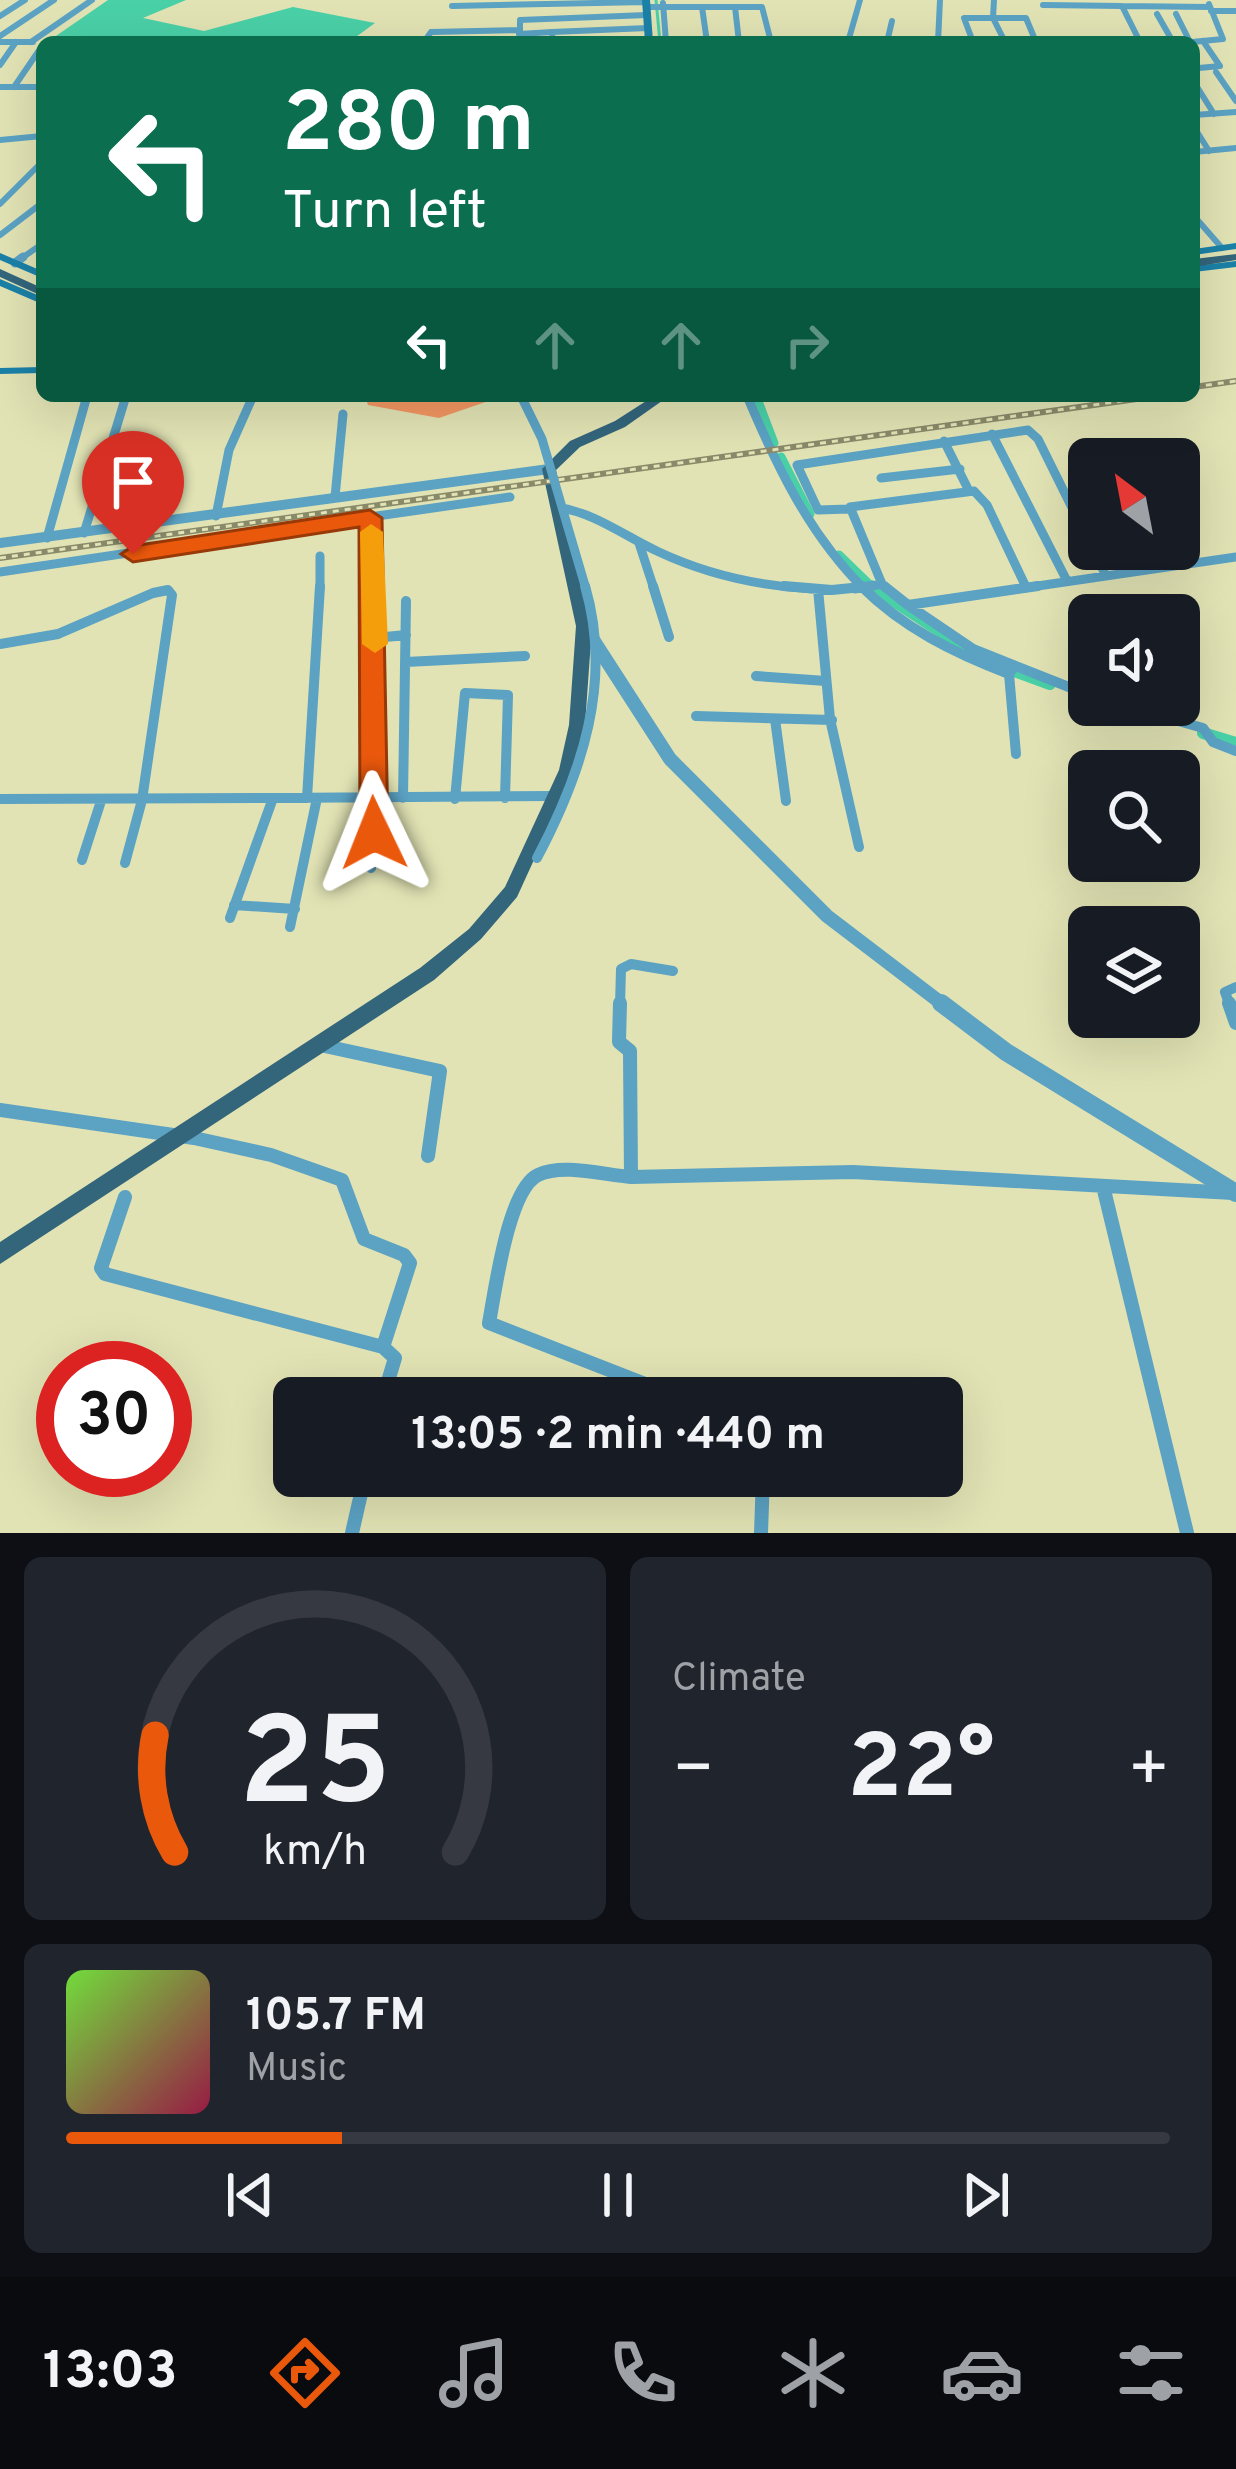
<!DOCTYPE html>
<html lang="en">
<head>
<meta charset="utf-8">
<style>
  body { margin:0; font-family:Overpass,sans-serif; background:#20242c; color:#f1f3f6; height:100vh; display:flex; flex-direction:column; font-size:45px; white-space:nowrap }
  * { box-sizing:border-box; margin:0 }
  p { font-size:39px; color:#9ea1a6 }
  .icon { flex:none; width:66px; height:66px; fill:none; stroke:currentColor; stroke-width:2; stroke-linecap:round; stroke-linejoin:round }
  .map { position:relative; height:1533px; overflow:hidden }
  .side { display:flex; flex-direction:column; gap:24px; padding:24px; background:#0d0f14; flex:1 }
  .side>* { flex:none }
  .top-card { position:absolute; left:36px; top:36px; width:1164px; height:366px; border-radius:18px; box-shadow:0 12px 48px #0002; background:#0b6e4f; color:#fff; overflow:hidden }
  .needle { width:78px; rotate:328deg }
  .tools { position:absolute; left:1068px; top:438px; display:grid; gap:24px }
  .tools a { display:grid; place-items:center; width:132px; height:132px; border-radius:18px; background:#171b24; box-shadow:0 12px 48px #0002; font-size:60px }
  .speed { position:absolute; left:36px; top:1341px; display:flex; gap:24px; font-size:60px; font-weight:700; text-align:center }
  .speed>* { display:grid; place-content:center; width:156px; height:156px; border-radius:50%; background:#171b24; box-shadow:0 12px 48px #0002; line-height:1 }
  .speed .limit { border:18px solid #d22; background:#fff; color:#111 }
  .pin { position:absolute; display:grid; place-items:center; width:102px; height:102px; color:#fff; margin:-123px -51px; border-radius:50% 50% 50% 0; rotate:-45deg; box-shadow:0 0 12px #0007 }
  .pin .icon { rotate:45deg }
  .me { position:absolute; width:132px; margin:-66px; rotate:358deg; stroke-linejoin:round; filter:drop-shadow(0 0 9px #0008) }
  .turn { display:flex; align-items:center; gap:42px; height:252px; padding:0 48px; font-size:54px }
  .turn .icon { width:156px; height:156px; stroke-width:2.5 }
  .turn b { display:block; font-size:84px; line-height:102px }
  .lanes { display:flex; align-items:center; height:114px; padding:0 48px; background:#0003; justify-content:center; gap:60px; direction:ltr }
  .lanes .off { opacity:.35 }
  .big { font-size:90px; font-weight:700; line-height:1.1 }
  .side .card { flex:1; display:flex; flex-direction:column; justify-content:center; gap:18px; min-width:0; padding:0 42px; border-radius:18px; background:#20242c }
  .side .dial { align-items:center; gap:0 }
  .dial svg { height:312px; overflow:visible; fill:none; stroke:#363941; stroke-width:7; stroke-linecap:round; text-anchor:middle }
  .dial text { fill:#f1f3f6; stroke:none }
  .song { display:flex; align-items:center; gap:36px }
  .cover { width:144px; height:144px; border-radius:18px; background:linear-gradient(135deg,hsl(100 70% 55%),hsl(340 70% 35%)) }
  .played { height:12px; border-radius:6px; background:linear-gradient(90deg,#ea580c 25%,#363941 25%) }
  .keys { display:flex; justify-content:space-around; direction:ltr }
  .heat { display:flex; justify-content:space-between; align-items:center; font-size:66px; direction:ltr }
  .side .tiles { flex:1; display:grid; gap:24px; grid-template-columns:1fr 1fr }
  .card:last-child { grid-column:span 2 }
  .trip { position:absolute; left:273px; top:1377px; width:690px; height:120px; border-radius:18px; background:#171b24; box-shadow:0 12px 48px #0002; font-weight:700; line-height:120px; text-align:center }
  .dock { display:flex; height:192px; justify-content:space-around; align-items:center; background:#090b0e; color:#9ea1a6 }
  .dock .icon { width:84px; height:84px }
  .dock .on { color:#ea580c }
  .dock b { font-size:54px; color:#f1f3f6 }
  .map>svg:first-child { display:block }
  .forest { fill:#f39662 }
  .water { fill:#4ad0a7 }
  .lines { fill:none; stroke-linecap:round; stroke-linejoin:round }
  .stream { stroke:#4ad0a7; stroke-width:3 }
  .canal-far1 { stroke:#4ad0a7; stroke-width:9 }
  .canal { stroke:#4ad0a7; stroke-width:12 }
  .minor-far3 { stroke:#5ba2c3; stroke-width:6 }
  .minor-far2 { stroke:#5ba2c3; stroke-width:9 }
  .minor-far1 { stroke:#5ba2c3; stroke-width:10 }
  .minor { stroke:#5ba2c3; stroke-width:14 }
  .tertiary-far2 { stroke:#5ba2c3; stroke-width:10 }
  .tertiary-far1 { stroke:#5ba2c3; stroke-width:14 }
  .tertiary { stroke:#5ba2c3; stroke-width:18 }
  .secondary { fill:#1b81a7; fill-rule:evenodd }
  .primary { fill:#33657b; fill-rule:evenodd }
  .rail-casing { stroke:#898a6a; stroke-width:6 }
  .rail { stroke:#e1e3b4; stroke-width:3; stroke-dasharray:6; stroke-linecap:butt }
  .minor-bridge-far1 { stroke:#5ba2c3; stroke-width:9 }
  .minor-bridge { stroke:#5ba2c3; stroke-width:10 }
  .route { fill:#ea580c; stroke:#983908; stroke-width:3 }
  .slow { fill:#f59e0b }
</style>
</head>
<body>
<div class="map">
<svg width="1236" height="1533" viewBox="0 0 1236 1533">
  <rect width="100%" height="100%" fill="#e1e3b4"/>
  <!-- forest -->
  <path class="forest" d="M365,396h138l-64,22 -71,-13z"/>
  <!-- water -->
  <path class="water" d="M108,0h78l-43,18 61,13 89,-24 82,16 -26,19 -296,-4z"/>
  <g class="lines">
    <!-- stream -->
    <path class="stream" d="M656,0l4,42"/>
    <!-- canal-far1 -->
    <path class="canal-far1" d="M756,396l18,47
      M781,457l29,57
      M839,555l35,34"/>
    <!-- canal -->
    <path class="canal" d="M871,586l96,63
      M1001,666l49,18
      M1203,733l33,10"/>
    <!-- minor-far3 -->
    <path class="minor-far3" d="M994,0l-1,18 12,24
      M663,3l3,39
      M1043,5l79,1 18,36
      M452,6l194,-4
      M1122,6l87,1
      M646,7h116l9,35
      M702,7l5,35
      M735,7l4,35
      M1211,11h25
      M1157,14l16,28
      M1176,14l14,28
      M0,16l25,-16
      M552,32l96,-4
      M519,34l33,-2 1,10
      M0,36l54,-36
      M0,42h33
      M31,42l61,-42
      M424,42l7,-10 87,-2
      M520,42v-22l127,-5
      M848,42l12,-42
      M887,42l5,-21
      M938,42l2,-42
      M973,42l-9,-24h62l10,24
      M1192,42l31,-3 -14,-35
      M1194,64l5,4 21,-2 -17,-25
      M0,65l16,-23
      M1216,72l20,29
      M1194,82l20,32
      M0,87h42
      M14,87l28,-41
      M1194,115l42,-3
      M1194,127l15,24
      M0,140l42,-4
      M1194,152l42,-4
      M0,204l42,-42
      M1194,216l28,32
      M0,235l42,-32
      M19,260l23,-16"/>
    <!-- minor-far2 -->
    <path class="minor-far2" d="M15,263l8,-6
      M747,396c30,71 62,138 117,193
      M992,434l74,145
      M944,441l25,50
      M881,478l79,-9
      M335,497l8,-83
      M557,507c39,6 67,29 102,45 47,22 102,34 153,37
      M849,509l-31,1 -21,-45 231,-35 10,9 51,103
      M216,516l13,-66 24,-54
      M370,517l140,-20
      M84,533l42,-137
      M47,538l40,-142
      M639,543l15,46
      M1093,549l12,25
      M320,556v33
      M0,572l370,-55 3,72
      M882,584l-32,-77 124,-16 13,14 38,80
      M855,589l27,-5 6,5
      M1017,589l219,-32"/>
    <!-- minor-far1 -->
    <path class="minor-far1" d="M373,586l2,52 31,-3
      M653,586l16,51
      M784,586l48,4 40,-4
      M861,586c42,42 93,67 148,88l5,-7
      M884,586l24,19 130,-19
      M818,589l12,130 29,128
      M908,605l65,44 116,46
      M0,644l58,-10 95,-41 15,-3 4,5 -30,205 -17,63
      M406,662l119,-6
      M1009,674l7,80
      M756,676l70,5
      M1122,705l81,23 10,14 23,9
      M696,716l136,4
      M775,719l11,82
      M307,798l13,-212
      M373,798l2,-160
      M403,798l3,-197
      M0,799l273,-1
      M455,799l10,-106 43,2 -3,103
      M82,860l19,-59
      M371,868l6,-70
      M234,905l61,4
      M230,918l43,-120 283,-2
      M290,927l27,-129
      M620,1006l1,-37 10,-5 42,7
      M1230,1006l-5,-14 11,-5"/>
    <!-- minor -->
    <path class="minor" d="M620,1003l-1,39 11,9 1,126 222,-5 380,21
      M1229,1003l7,20
      M320,1045l120,26 -12,85
      M0,1110l194,28 77,17 71,25 22,59 40,16 6,8 -27,84 12,11 -12,40
      M631,1177c-27,-2 -68,-14 -93,-2 -30,14 -43,117 -49,148l192,75
      M1103,1186l84,347
      M125,1197l-24,71 4,6 278,73
      M352,1533l13,-57
      M761,1533l2,-57"/>
    <!-- tertiary-far2 -->
    <path class="tertiary-far2" d="M0,543l549,-74"/>
    <!-- tertiary-far1 -->
    <path class="tertiary-far1" d="M590,635l80,124 157,157 118,90"/>
    <!-- tertiary -->
    <path class="tertiary" d="M941,1003l65,49 230,141"/>
    <!-- secondary -->
    <path class="secondary" d="M642,0h8l3,42h-8z
      M1236,243v6l-42,6v-6z
      M0,253l42,18v7l-42,-18z
      M1236,261v6l-42,5v-6z
      M0,279l42,18v7l-42,-18z
      M42,367v6l-42,1v-6z"/>
    <!-- primary -->
    <path class="primary" d="M1236,254v6l-42,7v-8z
      M0,269l42,19v8l-42,-19z
      M654,396h15l-44,31 -45,20 -24,23 36,156 -7,99 -10,45 -58,127 -36,42 -47,41 -434,284v-22l420,-274 49,-39 36,-42 54,-117 10,-45 7,-99 -34,-157 28,-28 45,-20z"/>
    <defs>
      <path id="rail" d="M1194,387l42,-6
        M0,558l1158,-162"/>
    </defs>
    <!-- rail casing -->
    <use href="#rail" class="rail-casing"/>
    <!-- rail -->
    <use href="#rail" class="rail"/>
    <!-- minor-bridge-far1 -->
    <path class="minor-bridge-far1" d="M521,396l21,43 44,150"/>
    <!-- minor-bridge -->
    <path class="minor-bridge" d="M537,858c45,-85 76,-177 48,-272"/>
  </g>
  <!-- route -->
  <path class="route" d="M370,510l12,8 6,315 -4,8h-20l-4,-8 -1,-306 -226,35 -12,-8 12,-8z"/>
  <!-- slow -->
  <path class="slow" d="M371,524l12,8 5,112 -13,9 -13,-9 -2,-112z"/>
</svg>
<div class="tools">
<a><svg class="needle" viewBox="-14 -14 28 28"><path d="M0-13l5 13h-10z" fill="#e53935"/><path d="M0 13l5-13h-10z" fill="#9ea1a6"/></svg></a>
<a><svg class="icon" aria-label="sound" viewBox="0 0 24 24"><path d="M4 9h4l5-4v14l-5-4H4zM17 9q2 3 0 6"/></svg></a>
<a><svg class="icon" aria-label="search" viewBox="0 0 24 24"><circle cx="10" cy="10" r="6"/><path d="M15 15l6 6"/></svg></a>
<a><svg class="icon" aria-label="layers" viewBox="0 0 24 24"><path d="M12 4l9 5-9 5-9-5zM3 14l9 5 9-5"/></svg></a>
</div>
<div class="speed"><div class="limit">30</div></div>
<div class="pin" style="left:133px;top:554px;background:#d93025"><svg class="icon" aria-label="arrive" viewBox="0 0 24 24"><path d="M6 21V4h12l-3 4 3 4H6"/></svg></div>
<svg class="me" style="left:374px;top:833px" viewBox="-20 -20 40 40"><path d="M0-17L14 15 0 8-14 15z" fill="#ea580c" stroke="#fff" stroke-width="4"/></svg>
<div class="trip">13:05 · 2 min · 440 m</div>
<div class="top-card">
<div class="turn"><svg class="icon" aria-label="left" viewBox="0 0 24 24"><path d="M17 20v-9H6M10 6l-5 5 5 5"/></svg><div><b>280 m</b>Turn left</div></div>
<div class="lanes"><svg class="icon" aria-label="left" viewBox="0 0 24 24"><path d="M17 20v-9H6M10 6l-5 5 5 5"/></svg><svg class="icon off" aria-label="ahead" viewBox="0 0 24 24"><path d="M12 20V5M6 11l6-6 6 6"/></svg><svg class="icon off" aria-label="ahead" viewBox="0 0 24 24"><path d="M12 20V5M6 11l6-6 6 6"/></svg><svg class="icon off" aria-label="right" viewBox="0 0 24 24"><path d="M7 20v-9h11M14 6l5 5-5 5"/></svg></div>
</div>
</div>
<section class="side">
<div class="tiles">
<div class="card dial"><svg viewBox="0 0 100 80">
<path d="M14 69A42 42 0 1 1 86 69"/>
<path d="M14 69A42 42 0 0 1 9 39" stroke="#ea580c"/>
<text x="50" y="56" font-size="32" font-weight="700">25</text>
<text x="50" y="72" font-size="11">km/h</text>
</svg></div>
<div class="card"><p>Climate</p>
<div class="heat"><a>−</a><b class="big">22°</b><a>+</a></div>
</div>
<div class="card">
<div class="song"><i class="cover"></i><div><b>105.7 FM</b><p>Music</p></div></div>
<div class="played"></div>
<div class="keys"><svg class="icon" aria-label="previous" viewBox="0 0 24 24"><path d="M18 5L8 12l10 7zM5 5v14"/></svg><svg class="icon" aria-label="pause" viewBox="0 0 24 24"><path d="M8 5v14M16 5v14"/></svg><svg class="icon" aria-label="next" viewBox="0 0 24 24"><path d="M6 5l10 7-10 7zM19 5v14"/></svg></div>
</div>
</div>
</section>
<nav class="dock">
<b>13:03</b>
<svg class="icon on" aria-label="directions" viewBox="0 0 24 24"><path d="M12 3l9 9-9 9-9-9zM9 14v-3h6M13 9l2 2-2 2"/></svg>
<svg class="icon" aria-label="music" viewBox="0 0 24 24"><path d="M9 18V5l10-2v13"/><circle cx="6" cy="18" r="3"/><circle cx="16" cy="16" r="3"/></svg>
<svg class="icon" aria-label="phone" viewBox="0 0 24 24"><path d="M5 4h4l2 5-3 2q2 4 5 5l2-3 5 2v4C11 20 4 13 5 4z"/></svg>
<svg class="icon" aria-label="climate" viewBox="0 0 24 24"><path d="M12 3v18M4 7l16 10M4 17L20 7"/></svg>
<svg class="icon" aria-label="car" viewBox="0 0 24 24"><path d="M5 17H2v-5l4-1 3-4h7l3 4 3 1v5h-3M9 17h6M6 11h13"/><circle cx="7" cy="17" r="2"/><circle cx="17" cy="17" r="2"/></svg>
<svg class="icon" aria-label="filters" viewBox="0 0 24 24"><path d="M4 7h16M4 17h16"/><circle cx="9" cy="7" r="2"/><circle cx="15" cy="17" r="2"/></svg>
</nav>
</body>
</html>
